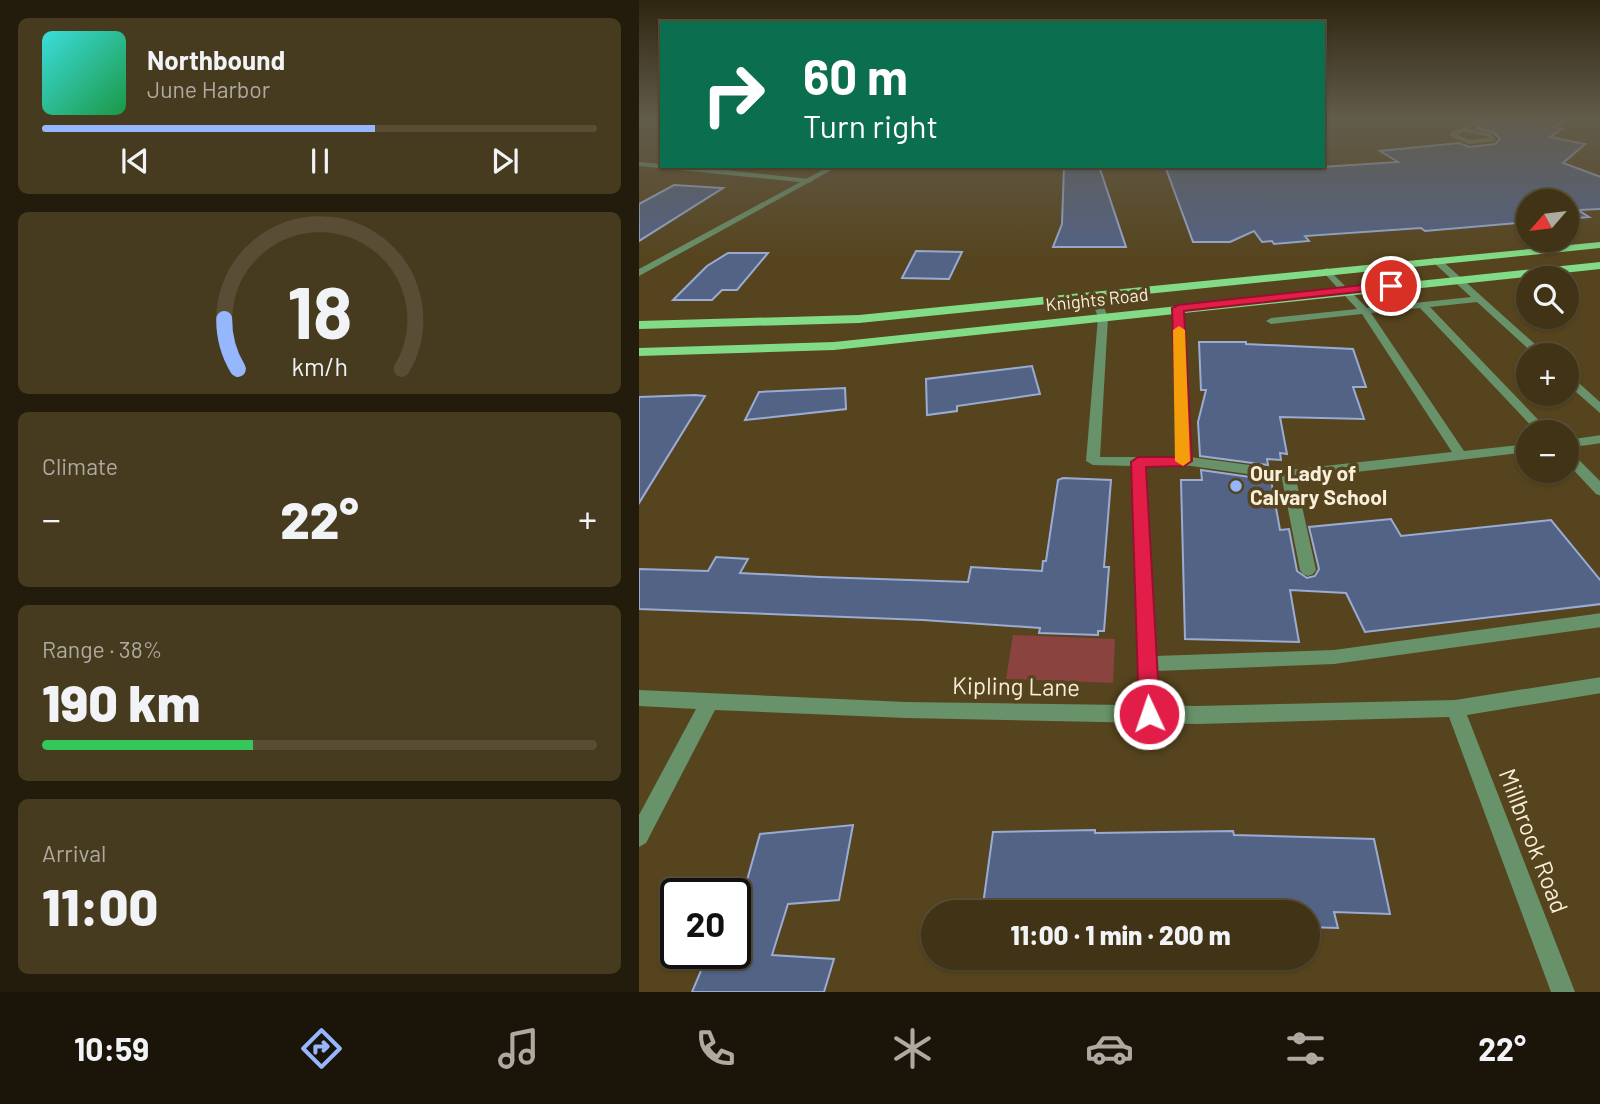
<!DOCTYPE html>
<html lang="en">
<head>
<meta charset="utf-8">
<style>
  body { margin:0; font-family:Barlow,sans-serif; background:#473b1f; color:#f1f3f6; height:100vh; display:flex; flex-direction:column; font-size:26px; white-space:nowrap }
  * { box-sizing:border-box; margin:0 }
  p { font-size:23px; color:#aeaaa1 }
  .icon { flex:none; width:38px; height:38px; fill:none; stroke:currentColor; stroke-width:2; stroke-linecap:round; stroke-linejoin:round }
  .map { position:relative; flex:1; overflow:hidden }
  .details { display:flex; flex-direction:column; gap:18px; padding:18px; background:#231c0c; width:639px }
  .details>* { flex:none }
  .guide { position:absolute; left:21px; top:21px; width:665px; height:147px; border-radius:0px; box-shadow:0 2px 5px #0004,0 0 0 2px #594e35; background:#0b6e4f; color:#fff; overflow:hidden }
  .needle { width:46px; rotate:242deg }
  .buttons { position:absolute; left:877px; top:189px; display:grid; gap:14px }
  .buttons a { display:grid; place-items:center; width:63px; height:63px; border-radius:50%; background:#403316; box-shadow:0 2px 5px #0004,0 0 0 2px #594e35; font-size:35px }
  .speed { position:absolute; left:21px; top:878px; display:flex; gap:14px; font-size:35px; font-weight:700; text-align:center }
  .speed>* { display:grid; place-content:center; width:91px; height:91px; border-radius:50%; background:#403316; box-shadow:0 2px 5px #0004,0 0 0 2px #594e35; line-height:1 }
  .speed .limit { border:4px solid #111; border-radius:10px; background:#fff; color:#111 }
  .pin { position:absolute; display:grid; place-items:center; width:60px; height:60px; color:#fff; margin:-30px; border:4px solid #fff; border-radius:50%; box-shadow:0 2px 7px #0007 }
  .me { position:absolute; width:77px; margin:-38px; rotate:357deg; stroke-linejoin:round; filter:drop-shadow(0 0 5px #0008) }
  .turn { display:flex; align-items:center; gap:24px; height:147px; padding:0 28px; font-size:32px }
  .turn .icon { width:91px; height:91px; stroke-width:2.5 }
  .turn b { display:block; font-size:49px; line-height:60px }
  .big { font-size:52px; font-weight:800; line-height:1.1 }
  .details .widget { flex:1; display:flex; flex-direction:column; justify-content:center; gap:10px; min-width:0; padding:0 24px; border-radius:10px; background:#473b1f }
  .details .dial { align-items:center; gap:0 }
  .dial svg { height:182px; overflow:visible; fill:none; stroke:#594e35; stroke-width:7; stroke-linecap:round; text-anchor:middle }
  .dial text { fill:#f1f3f6; stroke:none }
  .song { display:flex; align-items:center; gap:21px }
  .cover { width:84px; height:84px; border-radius:10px; background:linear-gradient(135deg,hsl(180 70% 55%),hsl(140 70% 35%)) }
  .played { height:7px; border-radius:4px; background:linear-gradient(90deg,#96b6fd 60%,#594e35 60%) }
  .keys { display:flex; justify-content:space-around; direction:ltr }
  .heat { display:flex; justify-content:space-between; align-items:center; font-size:38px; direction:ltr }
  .charge { height:10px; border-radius:5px; background:linear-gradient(90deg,#34c759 38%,#594e35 0) }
  .trip { position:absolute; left:282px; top:900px; width:399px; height:70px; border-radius:35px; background:#403316; box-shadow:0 2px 5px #0004,0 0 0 2px #594e35; font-weight:800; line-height:70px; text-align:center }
  .menu { display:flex; height:112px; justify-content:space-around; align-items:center; background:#1a1409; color:#aeaaa1 }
  .menu .icon { width:49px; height:49px }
  .menu .on { color:#96b6fd }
  .menu b { font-size:32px; color:#f1f3f6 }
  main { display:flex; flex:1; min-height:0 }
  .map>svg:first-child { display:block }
  .green { fill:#8a433e }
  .building { fill:#536386; stroke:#9aacd3; stroke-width:2 }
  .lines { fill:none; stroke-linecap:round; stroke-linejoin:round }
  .service { fill:#689269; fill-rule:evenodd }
  .minor { fill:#689269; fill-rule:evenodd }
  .primary { fill:#82db87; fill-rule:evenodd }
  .route { fill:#e11d48; stroke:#92132f; stroke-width:2 }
  .slow { fill:#f59e0b }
  .poi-dot { fill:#96b6fd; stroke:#56441e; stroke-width:2.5 }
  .labels { text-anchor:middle; stroke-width:7; stroke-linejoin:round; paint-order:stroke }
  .far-street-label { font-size:18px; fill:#f8eed9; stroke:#56441e }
  .poi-label { font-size:21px; font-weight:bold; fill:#f8eed9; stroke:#56441e; text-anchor:start }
  .near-street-label { font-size:24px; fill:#f8eed9; stroke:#56441e }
</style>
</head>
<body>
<main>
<section class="details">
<div class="widget">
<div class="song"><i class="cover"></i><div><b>Northbound</b><p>June Harbor</p></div></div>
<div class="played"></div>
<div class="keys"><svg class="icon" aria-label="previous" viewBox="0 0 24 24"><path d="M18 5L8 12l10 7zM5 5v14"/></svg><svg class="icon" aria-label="pause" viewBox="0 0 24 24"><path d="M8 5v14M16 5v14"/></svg><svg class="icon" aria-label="next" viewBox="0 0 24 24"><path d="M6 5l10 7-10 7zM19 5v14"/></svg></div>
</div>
<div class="widget dial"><svg viewBox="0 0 100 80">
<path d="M14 69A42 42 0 1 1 86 69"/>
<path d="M14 69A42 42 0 0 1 8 47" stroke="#96b6fd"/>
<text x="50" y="56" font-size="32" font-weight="700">18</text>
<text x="50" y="72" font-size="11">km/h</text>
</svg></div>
<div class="widget"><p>Climate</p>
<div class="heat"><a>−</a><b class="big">22°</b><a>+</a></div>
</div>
<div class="widget"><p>Range · 38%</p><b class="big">190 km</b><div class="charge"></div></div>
<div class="widget"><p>Arrival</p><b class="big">11:00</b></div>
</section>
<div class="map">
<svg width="962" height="992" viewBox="0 0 962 992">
  <rect width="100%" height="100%" fill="#56441e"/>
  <!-- green -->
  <path class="green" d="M374,635l102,4 -2,44 -107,-4z"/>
  <!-- building -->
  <path class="building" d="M848,119h79l-12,8 8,2 -12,8 35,7 -22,19 38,14v32l-23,1 11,7 -22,2v-18h-39v21l-103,9 -4,-3 -116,8 4,5 -35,3 -2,-3 -10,1 -8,-11 -24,11h-37l-28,-76h126v3l107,-7 -18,-11 79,-8 10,4 26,-3 5,-5 -7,-7 -17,-4z
    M425,166h35l27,81h-73l9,-23z
    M35,185l49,3 -84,53v-37z
    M277,251l46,1 -13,27 -47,-1z
    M89,253h40l-31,37h-15l-10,10h-39l34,-34z
    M560,342h47v2l107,5 13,38h-13l11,32 -84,-2 7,37 -7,-1 1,7 -14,-1 1,6 -68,-9 -2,-34 8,-32h-5z
    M393,366l8,28 -83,12v5l-30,4 -1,-36z
    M206,388l1,21 -101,11 14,-28z
    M56,395l10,1 -66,107v-106z
    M562,470l70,10 9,50 9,-1 8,42 10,7 8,-2 4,-7 -10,-42 82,-8 10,17 150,-16 50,61v23l-236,28 -19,-39 -56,-3 9,52 -114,-3 -4,-159h21z
    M424,478l48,2 -7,87h5l-5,64h-6v4l-59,-2 1,-5 -117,-8 -284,-11v-40l69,2 8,-14 32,2 -8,14 80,4 148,5 3,-15 71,4 1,-10h3l12,-81z
    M214,825l-14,75 -51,4 -16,51 62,4 -10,33h-132l16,-38h27v-31l25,-89z
    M456,830v3l138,-2 1,4 140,4 16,75 -56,-2 4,16 -31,-1v-15h-119l-95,-5 -1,5h-110l11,-80z"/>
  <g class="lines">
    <!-- service -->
    <path class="service" d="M0,162l23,2v2h27l120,13 4,2 -4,2 -170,-17z
      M794,258h6l108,97h-12l-58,-53 -47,5 120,125h-13l-117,-124 -49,5 93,138 64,-7v8l-232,27 20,91 -3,4 -5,2 -5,-2 -3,-4 -18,-91 -98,-14 -39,1 10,190 179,-6 267,-37v14l-267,37 -178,7 2,43 -2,6 -7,3 -7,-3 -2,-6 -9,-248 -38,-1 -7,-4 12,-144 -8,-21 8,-2 10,23 -8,140h77l-4,-149 5,-3 5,3 7,149 98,13 164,-18 -90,-138 -91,10 -5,-3 5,-3 86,-9 -33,-36v-4l3,-1 40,40 104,-11 -38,-35z
      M928,375l4,1 30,27v11l-34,-30z
      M962,435v8l-34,5v-8z
      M928,452l5,1 29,29v14l-5,-2 -29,-31z"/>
    <!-- minor -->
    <path class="minor" d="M838,119h7l-15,10 22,4 4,8 -26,3 -19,-8 2,-5 9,-2zM824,132l24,4 2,2 -19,2 -13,-5z
      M191,166h9l-200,110v-7z
      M962,677v16l-134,22 108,277h-24l-102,-275 -252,7 -291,-6 -191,-8 -69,133 -7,4v-32l57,-106 -57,-3v-16l267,12 291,4 258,-6z"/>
    <!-- primary -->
    <path class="primary" d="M962,242v6l-742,75 -220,6v-8l220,-6z
      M962,262v7l-767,81 -195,6v-8l195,-6z"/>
  </g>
  <!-- sky -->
  <linearGradient id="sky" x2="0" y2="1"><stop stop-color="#2f2510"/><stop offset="0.46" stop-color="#625c4c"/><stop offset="1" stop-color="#625c4c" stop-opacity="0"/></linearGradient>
  <rect width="962" height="258" fill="url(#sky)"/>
  <!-- route -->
  <path class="route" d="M752,282l4,1v5l-211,23 8,150 -8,5 -38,1 14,247 -3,7 -8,3 -7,-3 -3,-7 -8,-252 7,-5h39l-5,-149 6,-3z"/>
  <!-- slow -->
  <path class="slow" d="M540,326l6,4 5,131 -7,5 -8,-5 -2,-131z"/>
  <!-- markers -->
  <circle class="poi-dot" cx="597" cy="486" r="7"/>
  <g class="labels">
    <!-- far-street labels -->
    <g class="far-street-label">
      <text transform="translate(458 300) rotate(-6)" y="6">Knights Road</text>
    </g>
    <!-- poi labels -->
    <g class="poi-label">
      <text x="611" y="481">Our Lady of<tspan x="611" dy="24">Calvary School</tspan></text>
    </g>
    <!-- near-street labels -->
    <g class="near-street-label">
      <text transform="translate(377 687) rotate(1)" y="8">Kipling Lane</text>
      <text transform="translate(894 841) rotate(69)" y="8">Millbrook Road</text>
    </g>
  </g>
</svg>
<div class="buttons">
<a><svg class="needle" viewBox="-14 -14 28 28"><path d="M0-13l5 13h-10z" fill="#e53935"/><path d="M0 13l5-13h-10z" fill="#aeaaa1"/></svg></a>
<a><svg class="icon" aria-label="search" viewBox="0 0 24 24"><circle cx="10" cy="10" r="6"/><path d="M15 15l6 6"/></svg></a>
<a>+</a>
<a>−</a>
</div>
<div class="speed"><div class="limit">20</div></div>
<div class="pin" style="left:752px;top:286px;background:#d93025"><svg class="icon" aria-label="arrive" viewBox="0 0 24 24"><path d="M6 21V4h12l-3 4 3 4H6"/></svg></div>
<svg class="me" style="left:510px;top:714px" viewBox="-20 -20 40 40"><circle r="17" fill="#e11d48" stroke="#fff" stroke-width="3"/><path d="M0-11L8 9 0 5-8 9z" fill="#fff"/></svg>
<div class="trip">11:00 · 1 min · 200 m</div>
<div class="guide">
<div class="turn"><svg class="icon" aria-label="right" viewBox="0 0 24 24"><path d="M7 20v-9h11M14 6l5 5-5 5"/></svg><div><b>60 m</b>Turn right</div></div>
</div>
</div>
</main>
<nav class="menu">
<b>10:59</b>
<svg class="icon on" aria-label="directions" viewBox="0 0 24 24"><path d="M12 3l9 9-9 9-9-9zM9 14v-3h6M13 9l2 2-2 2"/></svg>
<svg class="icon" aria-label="music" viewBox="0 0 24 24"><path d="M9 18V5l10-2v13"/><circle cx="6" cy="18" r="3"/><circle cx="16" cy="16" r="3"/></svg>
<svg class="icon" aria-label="phone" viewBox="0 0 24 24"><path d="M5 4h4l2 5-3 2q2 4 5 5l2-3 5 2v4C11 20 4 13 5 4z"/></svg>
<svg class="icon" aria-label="climate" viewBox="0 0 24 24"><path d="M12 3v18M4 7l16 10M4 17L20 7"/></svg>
<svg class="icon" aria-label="car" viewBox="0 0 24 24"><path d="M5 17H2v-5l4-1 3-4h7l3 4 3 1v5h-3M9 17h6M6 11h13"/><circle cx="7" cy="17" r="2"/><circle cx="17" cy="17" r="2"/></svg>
<svg class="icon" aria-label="filters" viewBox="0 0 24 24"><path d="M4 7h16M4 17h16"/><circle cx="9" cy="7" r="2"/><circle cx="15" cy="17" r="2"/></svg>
<b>22°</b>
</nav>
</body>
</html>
